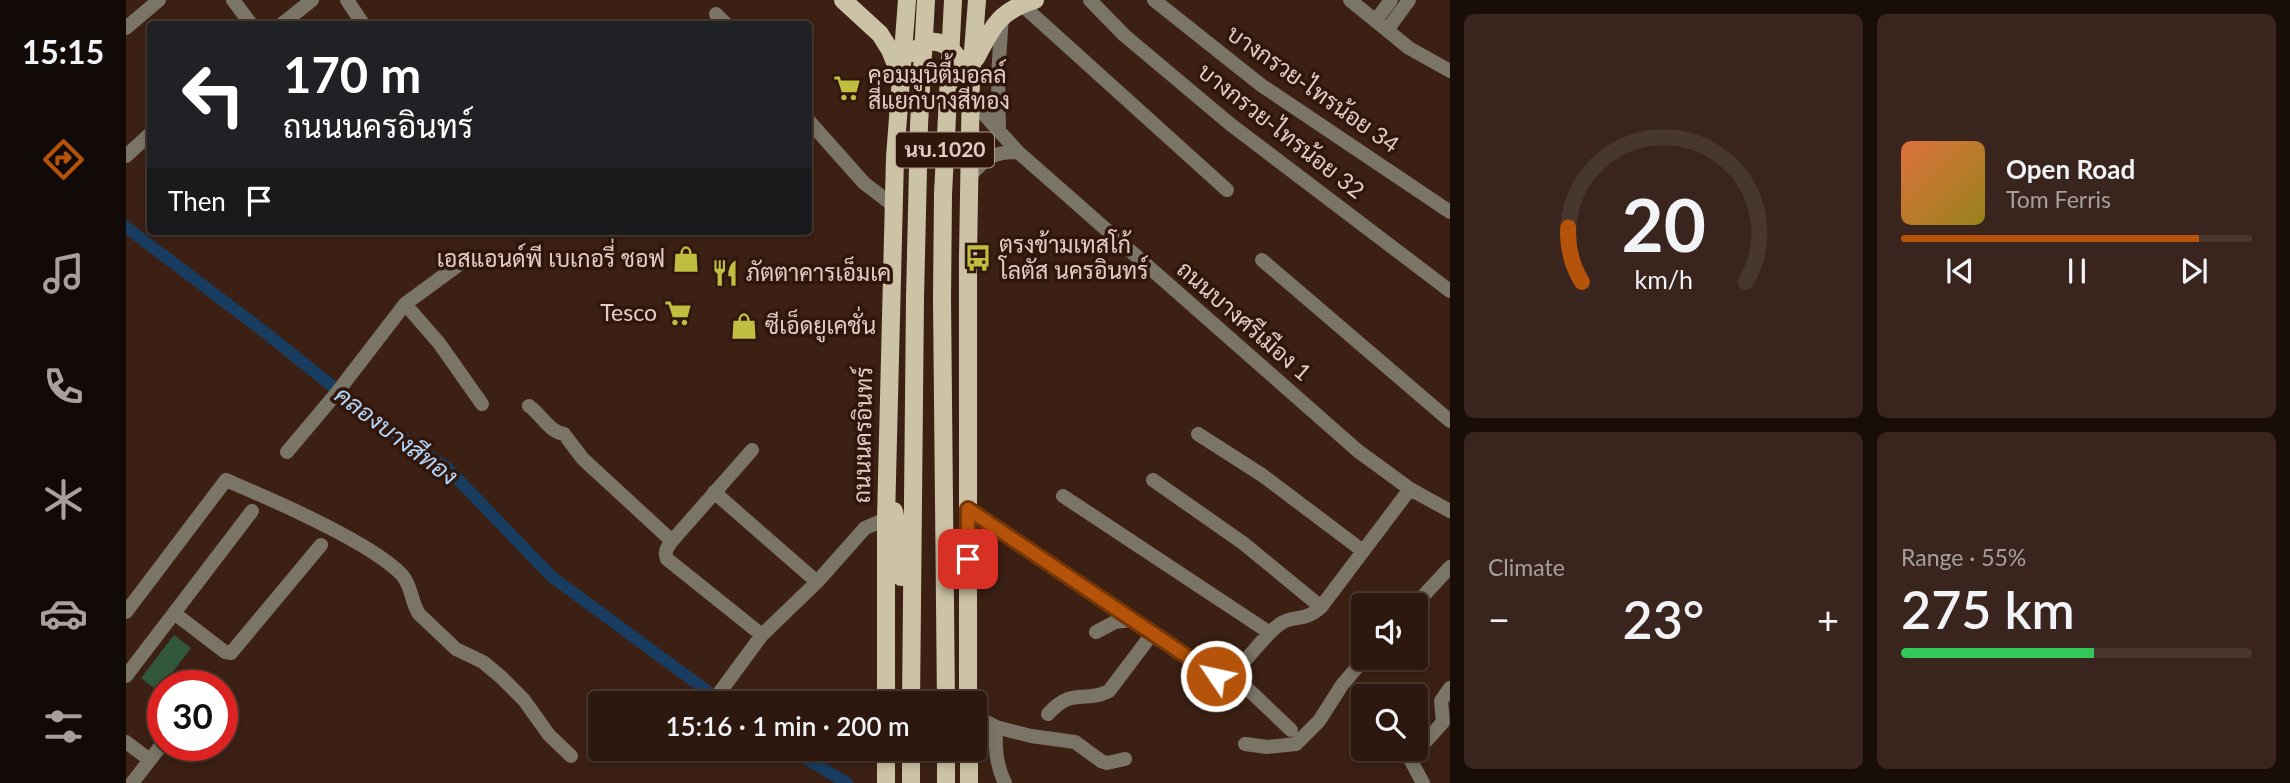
<!DOCTYPE html>
<html lang="en">
<head>
<meta charset="utf-8">
<style>
  body { margin:0; font-family:Lato,Sarabun,sans-serif; background:#39251d; color:#f1f3f6; height:100vh; display:flex; flex-direction:column; font-size:26px; white-space:nowrap }
  * { box-sizing:border-box; margin:0 }
  p { font-size:23px; color:#a7a09e }
  .icon { flex:none; width:38px; height:38px; fill:none; stroke:currentColor; stroke-width:2; stroke-linecap:round; stroke-linejoin:round }
  .map { position:relative; flex:1; overflow:hidden }
  .sheet { display:flex; flex-direction:column; gap:14px; padding:14px; background:#190d08; width:840px }
  .sheet>* { flex:none }
  .top-card { position:absolute; left:21px; top:21px; width:665px; height:214px; border-radius:7px; box-shadow:0 4px 10px #0003,0 0 0 2px #48372f; background:#202124; color:#fff; overflow:hidden }
  .tools { position:absolute; left:1225px; top:593px; display:grid; gap:14px }
  .tools a { display:grid; place-items:center; width:77px; height:77px; border-radius:7px; background:#2d180f; box-shadow:0 4px 10px #0003,0 0 0 2px #48372f; font-size:35px }
  .speed { position:absolute; left:21px; top:670px; display:flex; gap:14px; font-size:35px; font-weight:700; text-align:center }
  .speed>* { display:grid; place-content:center; width:91px; height:91px; border-radius:50%; background:#2d180f; box-shadow:0 4px 10px #0003,0 0 0 2px #48372f; line-height:1 }
  .speed .limit { border:10px solid #d22; background:#fff; color:#111 }
  .pin { position:absolute; display:grid; place-items:center; width:60px; height:60px; color:#fff; margin:-30px; border-radius:14px; box-shadow:0 4px 10px #0006 }
  .me { position:absolute; width:77px; margin:-38px; rotate:304deg; stroke-linejoin:round; filter:drop-shadow(0 0 5px #0008) }
  .turn { display:flex; align-items:center; gap:24px; height:147px; padding:0 21px; font-size:32px }
  .turn .icon { width:91px; height:91px; stroke-width:2.5 }
  .turn b { display:block; font-size:49px; line-height:60px }
  .then { display:flex; align-items:center; height:66px; padding:0 21px; background:#0003; gap:14px; font-size:26px }
  .big { font-size:52px; font-weight:600; line-height:1.1 }
  .sheet .card { flex:1; display:flex; flex-direction:column; justify-content:center; gap:10px; min-width:0; padding:0 24px; border-radius:10px; background:#39251d }
  .sheet .dial { align-items:center; gap:0 }
  .dial svg { height:182px; overflow:visible; fill:none; stroke:#48372f; stroke-width:7; stroke-linecap:round; text-anchor:middle }
  .dial text { fill:#f1f3f6; stroke:none }
  .song { display:flex; align-items:center; gap:21px }
  .cover { width:84px; height:84px; border-radius:10px; background:linear-gradient(135deg,hsl(20 70% 55%),hsl(50 70% 35%)) }
  .played { height:7px; border-radius:4px; background:linear-gradient(90deg,#b45309 85%,#48372f 85%) }
  .keys { display:flex; justify-content:space-around; direction:ltr }
  .heat { display:flex; justify-content:space-between; align-items:center; font-size:38px; direction:ltr }
  .charge { height:10px; border-radius:5px; background:linear-gradient(90deg,#34c759 55%,#48372f 0) }
  .sheet .tiles { flex:1; display:grid; gap:14px; grid-template-columns:repeat(2,1fr) }
  .trip { position:absolute; left:462px; top:691px; width:399px; height:70px; border-radius:7px; background:#2d180f; box-shadow:0 4px 10px #0003,0 0 0 2px #48372f; font-weight:600; line-height:70px; text-align:center }
  main { display:flex; flex:1; min-height:0 }
  .dock { display:flex; flex-direction:column; width:126px; justify-content:space-around; align-items:center; background:#120a06; color:#a7a09e }
  .dock .icon { width:49px; height:49px }
  .dock .active { color:#b45309 }
  .dock b { font-size:32px; color:#f1f3f6 }
  .map>svg:first-child { display:block }
  .green { fill:#31573c }
  .lines { fill:none; stroke-linecap:round; stroke-linejoin:round }
  .canal { stroke:#183d60; stroke-width:12 }
  .minor { stroke:#7a7567; stroke-width:14 }
  .major { stroke:#ccc2a5; stroke-width:18 }
  .major-bridge { stroke:#ccc2a5; stroke-width:18 }
  .route-casing { stroke:#753606; stroke-width:18 }
  .route { stroke:#b45309; stroke-width:12 }
  .labels { text-anchor:middle; stroke-width:7; stroke-linejoin:round; paint-order:stroke }
  .shield { fill:#31160b; stroke:#ac968e; stroke-width:2 }
  .shield-label { font-size:21px; font-weight:bold; fill:#e1cdc6 }
  .poi-label { font-size:23px; fill:#e1cdc6; stroke:#31160b; text-anchor:start }
  .street-label { font-size:23px; fill:#e1cdc6; stroke:#31160b }
  .water-label { font-size:24px; font-style:italic; fill:#b4d6fa; stroke:#31160b }
</style>
</head>
<body>
<main>
<nav class="dock">
<b>15:15</b>
<svg class="icon active" aria-label="directions" viewBox="0 0 24 24"><path d="M12 3l9 9-9 9-9-9zM9 14v-3h6M13 9l2 2-2 2"/></svg>
<svg class="icon" aria-label="music" viewBox="0 0 24 24"><path d="M9 18V5l10-2v13"/><circle cx="6" cy="18" r="3"/><circle cx="16" cy="16" r="3"/></svg>
<svg class="icon" aria-label="phone" viewBox="0 0 24 24"><path d="M5 4h4l2 5-3 2q2 4 5 5l2-3 5 2v4C11 20 4 13 5 4z"/></svg>
<svg class="icon" aria-label="climate" viewBox="0 0 24 24"><path d="M12 3v18M4 7l16 10M4 17L20 7"/></svg>
<svg class="icon" aria-label="car" viewBox="0 0 24 24"><path d="M5 17H2v-5l4-1 3-4h7l3 4 3 1v5h-3M9 17h6M6 11h13"/><circle cx="7" cy="17" r="2"/><circle cx="17" cy="17" r="2"/></svg>
<svg class="icon" aria-label="filters" viewBox="0 0 24 24"><path d="M4 7h16M4 17h16"/><circle cx="9" cy="7" r="2"/><circle cx="15" cy="17" r="2"/></svg>
</nav>
<div class="map">
<svg width="1324" height="783" viewBox="0 0 1324 783">
  <rect width="100%" height="100%" fill="#3c2014"/>
  <!-- green -->
  <path class="green" d="M48,635l17,13 -33,43 -17,-13z"/>
  <g class="lines">
    <!-- canal -->
    <path class="canal" d="M0,227l140,106 106,85 75,50 105,109 173,127
      M664,749l57,34"/>
    <!-- minor -->
    <path class="minor" d="M107,0l18,24
      M221,0l16,24
      M964,0l34,35 106,89 220,167
      M1028,0l107,85 189,127
      M1224,0l59,48 41,23
      M895,4l206,186
      M590,14l10,10
      M1250,20l15,-20
      M156,24l30,-24
      M0,28l33,-28
      M1261,30l22,-30
      M845,100l47,52 340,299 52,38 40,22
      M682,120l56,63 30,23
      M873,130l-1,-55 4,-60
      M0,156l24,-22
      M844,176c17,-19 22,-24 48,-24
      M1136,260l188,161
      M279,304l34,39 43,61
      M403,406c12,8 20,26 35,28l19,25 89,82
      M1072,434l64,41 101,76
      M626,450l-80,91c-5,6 -8,11 -5,18l95,76 55,-53 48,-54 21,-9
      M161,452l48,-57 70,-91 60,-44
      M1027,480l90,63 78,64
      M588,492l103,90
      M937,496l207,137
      M842,509l241,164 14,5c16,-4 39,-42 57,-54 14,-10 24,-1 41,-17l89,-118
      M1288,606l36,-39
      M0,612l100,-132c46,20 93,40 137,66 13,8 28,17 39,29 10,11 9,27 17,39l37,35 27,13 18,15 23,23 25,35 22,21
      M48,613l51,39 6,1 90,-108
      M970,632l19,-10 17,-2
      M1106,674l59,56
      M0,676l126,-165
      M594,692l42,-57
      M922,714c25,-28 35,-10 61,-23l43,-57
      M849,716l21,11 35,9 44,6 26,19 6,2 18,-4
      M870,727c-1,20 0,38 9,56
      M0,742l24,18
      M1119,744l22,3 29,-3 23,-23 23,-36 23,-27
      M6,783l31,-40
      M1297,783l-13,-24 33,-37 -2,-21 9,-13"/>
    <!-- major -->
    <path class="major" d="M717,0l37,34 10,16 10,25
      M787,53c26,-28 45,2 58,24
      M850,58c17,-32 23,-47 59,-58
      M816,299l4,405
      M768,511l5,30 2,36
      M760,704v-185l9,-362 12,-157
      M785,704l4,-406
      M842,704v-448l3,-179 6,-77
      M760,749v34
      M785,749v34
      M843,749v34
      M820,783v-34"/>
    <!-- major-bridge -->
    <path class="major-bridge" d="M789,298l4,-173 7,-125
      M816,299l1,-105 10,-194"/>
  </g>
  <g class="lines">
    <defs>
      <path id="route" d="M842,559v-50l248,167"/>
    </defs>
    <!-- route casing -->
    <use href="#route" class="route-casing"/>
    <!-- route -->
    <use href="#route" class="route"/>
  </g>
  <!-- icons -->
  <defs>
    <symbol id="supermarket-bare" viewBox="-9 -9 18 18"><path d="M-6-5.5h2.5l.6 2H6L4.5 2H-2.5L-4.4-4H-6ZM-1.5 3.2a1.3 1.3 0 1 0 .1 0ZM3 3.2a1.3 1.3 0 1 0 .1 0Z" fill="#bfbe41" stroke="#31160b" stroke-width="2.5" paint-order="stroke"/></symbol>
    <symbol id="bus-bare" viewBox="-9 -9 18 18"><path d="M-5-6H5V4H4V6H2V4H-2V6H-4V4H-5ZM-3.5-4V0h7V-4ZM-3.5 1.2v1.5H-2V1.2ZM2 1.2v1.5H3.5V1.2Z" fill="#bfbe41" stroke="#31160b" stroke-width="2.5" paint-order="stroke"/></symbol>
    <symbol id="shop-bare" viewBox="-9 -9 18 18"><path d="M-5-2.5h2.3a2.7 3.5 0 0 1 5.4 0H5L5.5 6h-11ZM-1.5-2.5h3a1.5 2.3 0 0 0-3 0Z" fill="#bfbe41" stroke="#31160b" stroke-width="2.5" paint-order="stroke"/></symbol>
    <symbol id="restaurant-bare" viewBox="-9 -9 18 18"><path d="M-5-6h1v4h1v-4h1v4h1v-4h1v5L-1.5 .5V6h-2V.5L-5-1ZM5-6V6H3V1.5H1.5Q1.5-4 5-6Z" fill="#bfbe41" stroke="#31160b" stroke-width="2.5" paint-order="stroke"/></symbol>
  </defs>
  <g fill-rule="evenodd">
    <use href="#supermarket-bare" x="702" y="69" width="38" height="38"/>
    <use href="#bus-bare" x="833" y="239" width="38" height="38"/>
    <use href="#shop-bare" x="541" y="240" width="38" height="38"/>
    <use href="#restaurant-bare" x="580" y="254" width="38" height="38"/>
    <use href="#supermarket-bare" x="533" y="294" width="38" height="38"/>
    <use href="#shop-bare" x="599" y="307" width="38" height="38"/>
  </g>
  <g class="labels">
    <!-- shield labels -->
    <rect class="shield" x="770" y="132.5" width="98" height="35" rx="5"/>
    <g class="shield-label">
      <text x="819" y="157">นบ.1020</text>
    </g>
    <!-- poi labels -->
    <g class="poi-label">
      <text x="742" y="83">คอมมูนิตี้มอลล์<tspan x="742" dy="26">สี่แยกบางสีทอง</tspan></text>
      <text x="873" y="253">ตรงข้ามเทสโก้<tspan x="873" dy="26">โลตัส นครอินทร์</tspan></text>
      <text x="539" y="267" text-anchor="end">เอสแอนด์พี เบเกอรี่ ชอฟ</text>
      <text x="620" y="281">ภัตตาคารเอ็มเค</text>
      <text x="531" y="321" text-anchor="end">Tesco</text>
      <text x="639" y="334">ซีเอ็ดยูเคชั่น</text>
    </g>
    <!-- street labels -->
    <g class="street-label">
      <text transform="translate(1187 89) rotate(35)" y="8">บางกรวย-ไทรน้อย 34</text>
      <text transform="translate(1155 131) rotate(38)" y="8">บางกรวย-ไทรน้อย 32</text>
      <text transform="translate(1118 321) rotate(41)" y="8">ถนนบางศรีเมือง 1</text>
      <text transform="translate(737 435) rotate(-89)" y="8">ถนนนครอินทร์</text>
    </g>
    <!-- water labels -->
    <g class="water-label">
      <text transform="translate(270 436) rotate(37)" y="8">คลองบางสีทอง</text>
    </g>
  </g>
</svg>
<div class="tools">
<a><svg class="icon" aria-label="sound" viewBox="0 0 24 24"><path d="M4 9h4l5-4v14l-5-4H4zM17 9q2 3 0 6"/></svg></a>
<a><svg class="icon" aria-label="search" viewBox="0 0 24 24"><circle cx="10" cy="10" r="6"/><path d="M15 15l6 6"/></svg></a>
</div>
<div class="speed"><div class="limit">30</div></div>
<div class="pin" style="left:842px;top:559px;background:#d93025"><svg class="icon" aria-label="arrive" viewBox="0 0 24 24"><path d="M6 21V4h12l-3 4 3 4H6"/></svg></div>
<svg class="me" style="left:1090px;top:676px" viewBox="-20 -20 40 40"><circle r="17" fill="#b45309" stroke="#fff" stroke-width="3"/><path d="M0-11L8 9 0 5-8 9z" fill="#fff"/></svg>
<div class="trip">15:16 · 1 min · 200 m</div>
<div class="top-card">
<div class="turn"><svg class="icon" aria-label="left" viewBox="0 0 24 24"><path d="M17 20v-9H6M10 6l-5 5 5 5"/></svg><div><b>170 m</b>ถนนนครอินทร์</div></div>
<div class="then">Then<svg class="icon" aria-label="arrive" viewBox="0 0 24 24"><path d="M6 21V4h12l-3 4 3 4H6"/></svg></div>
</div>
</div>
<section class="sheet">
<div class="tiles">
<div class="card dial"><svg viewBox="0 0 100 80">
<path d="M14 69A42 42 0 1 1 86 69"/>
<path d="M14 69A42 42 0 0 1 8 45" stroke="#b45309"/>
<text x="50" y="56" font-size="32" font-weight="700">20</text>
<text x="50" y="72" font-size="11">km/h</text>
</svg></div>
<div class="card">
<div class="song"><i class="cover"></i><div><b>Open Road</b><p>Tom Ferris</p></div></div>
<div class="played"></div>
<div class="keys"><svg class="icon" aria-label="previous" viewBox="0 0 24 24"><path d="M18 5L8 12l10 7zM5 5v14"/></svg><svg class="icon" aria-label="pause" viewBox="0 0 24 24"><path d="M8 5v14M16 5v14"/></svg><svg class="icon" aria-label="next" viewBox="0 0 24 24"><path d="M6 5l10 7-10 7zM19 5v14"/></svg></div>
</div>
<div class="card"><p>Climate</p>
<div class="heat"><a>−</a><b class="big">23°</b><a>+</a></div>
</div>
<div class="card"><p>Range · 55%</p><b class="big">275 km</b><div class="charge"></div></div>
</div>
</section>
</main>
</body>
</html>
